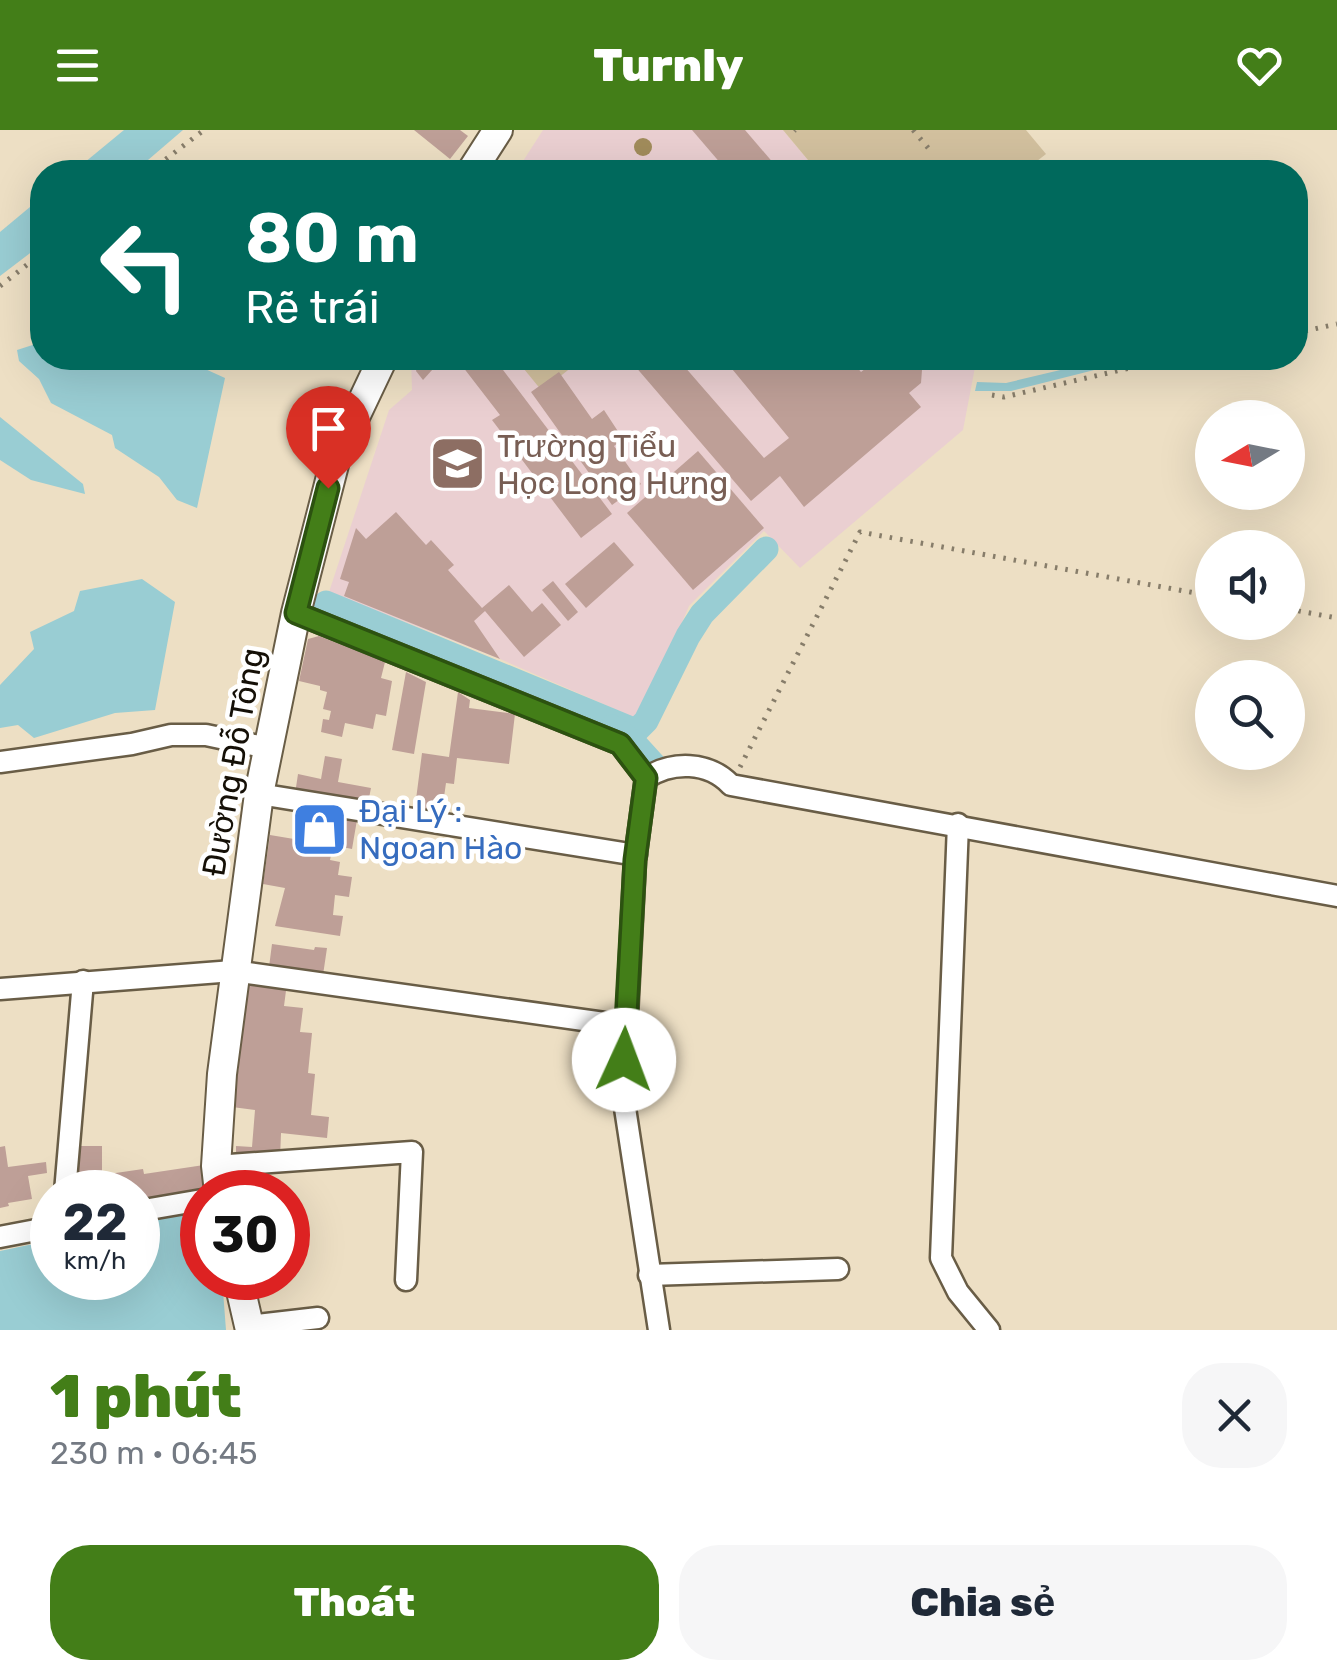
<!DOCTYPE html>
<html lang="vi">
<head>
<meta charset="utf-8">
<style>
  :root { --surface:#fff; --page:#f6f6f7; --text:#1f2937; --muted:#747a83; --accent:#437e18 }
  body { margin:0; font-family:Rubik,sans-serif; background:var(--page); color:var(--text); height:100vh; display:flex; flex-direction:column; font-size:38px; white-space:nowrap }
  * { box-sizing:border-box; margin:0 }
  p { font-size:32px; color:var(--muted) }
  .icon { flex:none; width:55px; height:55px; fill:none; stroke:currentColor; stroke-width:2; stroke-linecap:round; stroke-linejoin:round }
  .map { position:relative; height:1200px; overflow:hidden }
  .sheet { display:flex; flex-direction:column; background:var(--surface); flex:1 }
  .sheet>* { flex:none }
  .guide { position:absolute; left:30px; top:30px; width:1278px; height:210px; border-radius:40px; box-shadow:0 10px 40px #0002; background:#00695c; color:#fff; overflow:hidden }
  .needle { width:65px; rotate:260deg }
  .controls { position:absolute; left:1195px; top:270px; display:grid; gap:20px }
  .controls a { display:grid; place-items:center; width:110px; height:110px; border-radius:50%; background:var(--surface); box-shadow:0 10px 40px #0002; font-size:50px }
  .speed { position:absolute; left:30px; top:1040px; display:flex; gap:20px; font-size:50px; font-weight:700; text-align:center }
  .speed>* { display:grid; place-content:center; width:130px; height:130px; border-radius:50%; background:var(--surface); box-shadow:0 10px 40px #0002; line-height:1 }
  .speed small { font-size:25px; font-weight:400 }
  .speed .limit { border:15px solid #d22; background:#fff; color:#111 }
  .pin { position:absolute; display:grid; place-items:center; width:85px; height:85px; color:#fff; margin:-102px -42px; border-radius:50% 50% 50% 0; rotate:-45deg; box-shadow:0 0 10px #0007 }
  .pin .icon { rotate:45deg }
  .me { position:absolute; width:110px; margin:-55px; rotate:2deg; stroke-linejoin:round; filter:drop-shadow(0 0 8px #0008) }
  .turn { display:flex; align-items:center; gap:35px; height:210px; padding:0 50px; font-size:45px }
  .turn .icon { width:130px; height:130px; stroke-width:2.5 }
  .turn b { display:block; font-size:70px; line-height:85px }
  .round { display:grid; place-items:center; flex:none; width:105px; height:105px; border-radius:40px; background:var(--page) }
  .summary { display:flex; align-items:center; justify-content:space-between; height:170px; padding:0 50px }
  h1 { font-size:60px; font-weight:800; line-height:75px; color:var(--accent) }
  .primary-button { display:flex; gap:20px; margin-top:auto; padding:20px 50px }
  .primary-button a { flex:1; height:115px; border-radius:40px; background:var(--accent); color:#fff; font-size:40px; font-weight:800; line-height:115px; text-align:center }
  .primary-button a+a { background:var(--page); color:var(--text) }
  header { display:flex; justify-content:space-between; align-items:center; height:130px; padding:0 50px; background:var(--accent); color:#fff; font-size:45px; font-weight:800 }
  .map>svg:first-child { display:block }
  .education { fill:#eacfd1 }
  .green { fill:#d2c09e }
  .water { fill:#99cdd3 }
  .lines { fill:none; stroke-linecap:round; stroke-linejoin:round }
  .canal { stroke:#99cdd3; stroke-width:25 }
  .building { fill:#be9f97 }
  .minor-casing { stroke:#695d46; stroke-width:25 }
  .secondary-casing { stroke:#695d46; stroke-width:32 }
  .path { stroke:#877d6a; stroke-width:5; stroke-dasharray:2.5 8; stroke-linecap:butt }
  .minor { stroke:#fff; stroke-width:20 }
  .secondary { stroke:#fff; stroke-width:28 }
  .tree { fill:#a18c5b }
  .route-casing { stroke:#2c5210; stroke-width:25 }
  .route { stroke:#437e18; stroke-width:18 }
  .labels { text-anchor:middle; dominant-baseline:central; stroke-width:9; stroke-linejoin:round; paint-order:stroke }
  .education-label { font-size:32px; fill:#785e54; stroke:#fff; text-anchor:start }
  .street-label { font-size:32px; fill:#151007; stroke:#fff }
  .shop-label { font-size:32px; fill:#366cbe; stroke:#fff; text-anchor:start }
</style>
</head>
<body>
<header><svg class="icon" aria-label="menu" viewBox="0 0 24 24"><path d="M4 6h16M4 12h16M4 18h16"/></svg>Turnly<svg class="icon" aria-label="heart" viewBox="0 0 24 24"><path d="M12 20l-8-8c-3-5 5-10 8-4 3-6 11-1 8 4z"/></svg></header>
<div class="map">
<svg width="1337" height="1200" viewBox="0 0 1337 1200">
  <rect width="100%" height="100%" fill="#eddfc4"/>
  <g class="education">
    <path d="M 543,0 L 783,0 L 818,42 L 516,42 Z"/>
    <path d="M 411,228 L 972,228 L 976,232 L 963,300 L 800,438 L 764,401 L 689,476 L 640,590 L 500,529 L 329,462 L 389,280 L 412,260 Z"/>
  </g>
  <g class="green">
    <path d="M 783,0 L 1026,0 L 1046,24 L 1023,42 L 818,42 Z"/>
    <path d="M 515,228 L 583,228 L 542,261 Z"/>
  </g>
  <g class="water">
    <path d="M 124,0 L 183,0 L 134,42 L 73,42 Z"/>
    <path d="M 42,67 L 42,114 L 0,146 L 0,102 Z"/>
    <path d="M 42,212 L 42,228 L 181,228 L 225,248 L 197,378 L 177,370 L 159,347 L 115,318 L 112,305 L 51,273 L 39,249 L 19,231 L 17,220 Z"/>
    <path d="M 1111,228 L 1142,228 L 1011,261 L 975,261 L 977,252 L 1006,253 Z"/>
    <path d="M 0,287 L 83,354 L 85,364 L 31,350 L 0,330 Z"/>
    <path d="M 142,449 L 175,472 L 155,580 L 115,583 L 34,608 L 18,595 L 0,598 L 0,555 L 34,519 L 30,502 L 74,481 L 80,461 Z"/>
    <path d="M 202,1077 L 202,1148 L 222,1148 L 226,1200 L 0,1200 L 0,1121 L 52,1110 L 52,1148 L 138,1148 L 138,1092 Z"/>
  </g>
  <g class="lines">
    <g class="canal">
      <path d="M 326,473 L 636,601 L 646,591 L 688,506 L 702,484 L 766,419"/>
      <path d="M 612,597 L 634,613 L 654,635"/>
    </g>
  </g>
  <g class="building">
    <path d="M 414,0 L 460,0 L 468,6 L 450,29 Z"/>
    <path d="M 692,0 L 745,0 L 781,42 L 728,42 Z"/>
    <path d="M 419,228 L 443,228 L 423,250 L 416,241 Z"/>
    <path d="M 456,228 L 494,228 L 612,384 L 581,408 L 492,290 L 500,285 Z"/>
    <path d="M 628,228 L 677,228 L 764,328 L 789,308 L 723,228 L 849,228 L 861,242 L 879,228 L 912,228 L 922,240 L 921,253 L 909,263 L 921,277 L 804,377 L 780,346 L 751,371 Z"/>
    <path d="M 559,242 L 592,289 L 604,280 L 623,309 L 614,316 L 641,354 L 612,375 L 531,262 Z"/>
    <path d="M 698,321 L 764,398 L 693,460 L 627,383 Z"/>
    <path d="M 396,382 L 426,415 L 431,410 L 454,435 L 448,440 L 482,478 L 509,455 L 532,482 L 542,473 L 561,495 L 524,527 L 485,481 L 474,491 L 500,529 L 344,466 L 349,452 L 340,449 L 356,398 L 366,409 Z"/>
    <path d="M 614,412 L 634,435 L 586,478 L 565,454 Z"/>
    <path d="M 553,451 L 578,482 L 568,491 L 542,460 Z"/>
    <path d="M 319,506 L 385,532 L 381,548 L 392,551 L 386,586 L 376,584 L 373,599 L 345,593 L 342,607 L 321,602 L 323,589 L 329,590 L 331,581 L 323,579 L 327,562 L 320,560 L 320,556 L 299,551 L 308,509 Z"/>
    <path d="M 406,542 L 426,552 L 414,624 L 392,620 Z"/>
    <path d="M 458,562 L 470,570 L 469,578 L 515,584 L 509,634 L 457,628 L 454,654 L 446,653 L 441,688 L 414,685 L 422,623 L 449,627 Z"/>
    <path d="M 325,626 L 342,629 L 338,652 L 371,658 L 367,678 L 295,664 L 298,644 L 321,649 Z"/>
    <path d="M 306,675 L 358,684 L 352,719 L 333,715 L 330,730 L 340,732 L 338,745 L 352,747 L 349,767 L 335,765 L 333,785 L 343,786 L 340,806 L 275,796 L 285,758 L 263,754 L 270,705 L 300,710 Z"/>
    <path d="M 272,814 L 314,820 L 315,817 L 327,818 L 323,845 L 269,837 Z"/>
    <path d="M 243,847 L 287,853 L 284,876 L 303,878 L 300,902 L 312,903 L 308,943 L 315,944 L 311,985 L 329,987 L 327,1008 L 281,1003 L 280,1029 L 236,1032 L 236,1016 L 252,1017 L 255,980 L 232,977 L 239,936 L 235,936 Z"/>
    <path d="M 5,1016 L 8,1037 L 46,1032 L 47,1043 L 28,1046 L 32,1069 L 8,1073 L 9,1076 L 0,1078 L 0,1017 Z"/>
    <path d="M 79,1016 L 102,1016 L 102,1045 L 143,1039 L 144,1044 L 204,1035 L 208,1062 L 202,1062 L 202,1080 L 143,1089 L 138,1062 L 101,1062 L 100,1054 L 79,1053 Z"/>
  </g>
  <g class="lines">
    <defs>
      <g id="minor">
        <path d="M 296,483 L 620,614 L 646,648 L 635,730 L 623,965 L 659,1200"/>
        <path d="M 0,632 L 132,614 L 171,605 L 206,605 L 268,618"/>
        <path d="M 646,648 C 672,631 708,631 731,655 L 1337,766"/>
        <path d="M 259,664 L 636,725"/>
        <path d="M 958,694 L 941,1128 L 958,1162 L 989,1200"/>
        <path d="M 0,859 L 233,841 L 626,896"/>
        <path d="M 216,1036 L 412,1022 L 406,1150"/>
        <path d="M 65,1062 L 83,851"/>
        <path d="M 138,1081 L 202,1070"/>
        <path d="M 0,1107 L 52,1097"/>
        <path d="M 649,1145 L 838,1139"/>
        <path d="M 249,1196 L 318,1188"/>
      </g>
      <g id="secondary">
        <path d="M 471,42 L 498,0"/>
        <path d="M 219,1062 L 216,1036 L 222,944 L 259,664 L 296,483 L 336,327 L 383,228"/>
        <path d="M 238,1148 L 250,1200"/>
      </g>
    </defs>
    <use href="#minor" class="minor-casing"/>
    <use href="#secondary" class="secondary-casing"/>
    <g class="path">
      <path d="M 913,0 L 929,19"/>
      <path d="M 794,1 L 795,0"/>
      <path d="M 149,42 L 204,0"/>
      <path d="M 0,156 L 42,123"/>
      <path d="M 1295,203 L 1337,194"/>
      <path d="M 992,265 L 1004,267 L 1173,228"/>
      <path d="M 1288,479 L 1337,488"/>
      <path d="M 740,637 L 860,402 L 1212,466"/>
    </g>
    <use href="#minor" class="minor"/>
    <use href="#secondary" class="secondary"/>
  </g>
  <circle class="tree" cx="643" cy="17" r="9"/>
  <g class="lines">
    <defs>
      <path id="route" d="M 328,358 L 296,483 L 620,614 L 646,648 L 635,730 L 624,930"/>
    </defs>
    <use href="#route" class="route-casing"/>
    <use href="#route" class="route"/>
  </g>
  <defs>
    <symbol id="school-square" viewBox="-11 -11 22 22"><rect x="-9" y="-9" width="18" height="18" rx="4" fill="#8d6e63" stroke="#fff"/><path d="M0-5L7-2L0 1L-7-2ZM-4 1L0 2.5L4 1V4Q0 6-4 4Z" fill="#fff"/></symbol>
    <symbol id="shop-square" viewBox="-11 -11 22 22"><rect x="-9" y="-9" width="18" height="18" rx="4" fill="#3f7fe0" stroke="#fff"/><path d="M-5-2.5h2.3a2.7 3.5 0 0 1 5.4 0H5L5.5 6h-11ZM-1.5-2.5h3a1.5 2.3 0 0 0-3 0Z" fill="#fff"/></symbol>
  </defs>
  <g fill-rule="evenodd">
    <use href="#school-square" x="426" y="302" width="63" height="63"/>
    <use href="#shop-square" x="288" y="668" width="63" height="63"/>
  </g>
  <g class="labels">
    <g class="education-label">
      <text x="497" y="316">Trường Tiểu<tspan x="497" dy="37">Học Long Hưng</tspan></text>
    </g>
    <g class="street-label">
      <text transform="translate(233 632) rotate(-80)">Đường Đỗ Tông</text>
    </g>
    <g class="shop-label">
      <text x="359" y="681">Đại Lý :<tspan x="359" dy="37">Ngoan Hào</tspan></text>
    </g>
  </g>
</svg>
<div class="controls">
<a><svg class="needle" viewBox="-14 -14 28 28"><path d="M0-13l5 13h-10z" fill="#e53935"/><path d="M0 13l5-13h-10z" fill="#747a83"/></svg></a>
<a><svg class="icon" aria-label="sound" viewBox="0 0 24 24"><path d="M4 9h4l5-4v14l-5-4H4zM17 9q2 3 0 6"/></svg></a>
<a><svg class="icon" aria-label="search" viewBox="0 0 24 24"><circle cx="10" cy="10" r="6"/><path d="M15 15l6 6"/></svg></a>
</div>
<div class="speed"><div>22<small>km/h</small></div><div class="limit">30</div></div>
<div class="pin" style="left:328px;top:358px;background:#d93025"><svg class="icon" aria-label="arrive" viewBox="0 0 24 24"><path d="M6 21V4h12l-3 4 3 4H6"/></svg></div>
<svg class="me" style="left:624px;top:930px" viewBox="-20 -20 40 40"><circle r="19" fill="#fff"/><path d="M0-13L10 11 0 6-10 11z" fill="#437e18"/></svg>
<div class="guide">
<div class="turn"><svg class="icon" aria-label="left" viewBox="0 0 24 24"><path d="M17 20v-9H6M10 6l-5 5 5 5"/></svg><div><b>80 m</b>Rẽ trái</div></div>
</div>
</div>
<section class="sheet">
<div class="summary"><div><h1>1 phút</h1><p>230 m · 06:45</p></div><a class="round"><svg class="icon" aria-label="close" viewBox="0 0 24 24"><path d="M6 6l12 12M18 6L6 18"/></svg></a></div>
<div class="primary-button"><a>Thoát</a><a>Chia sẻ</a></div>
</section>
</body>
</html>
